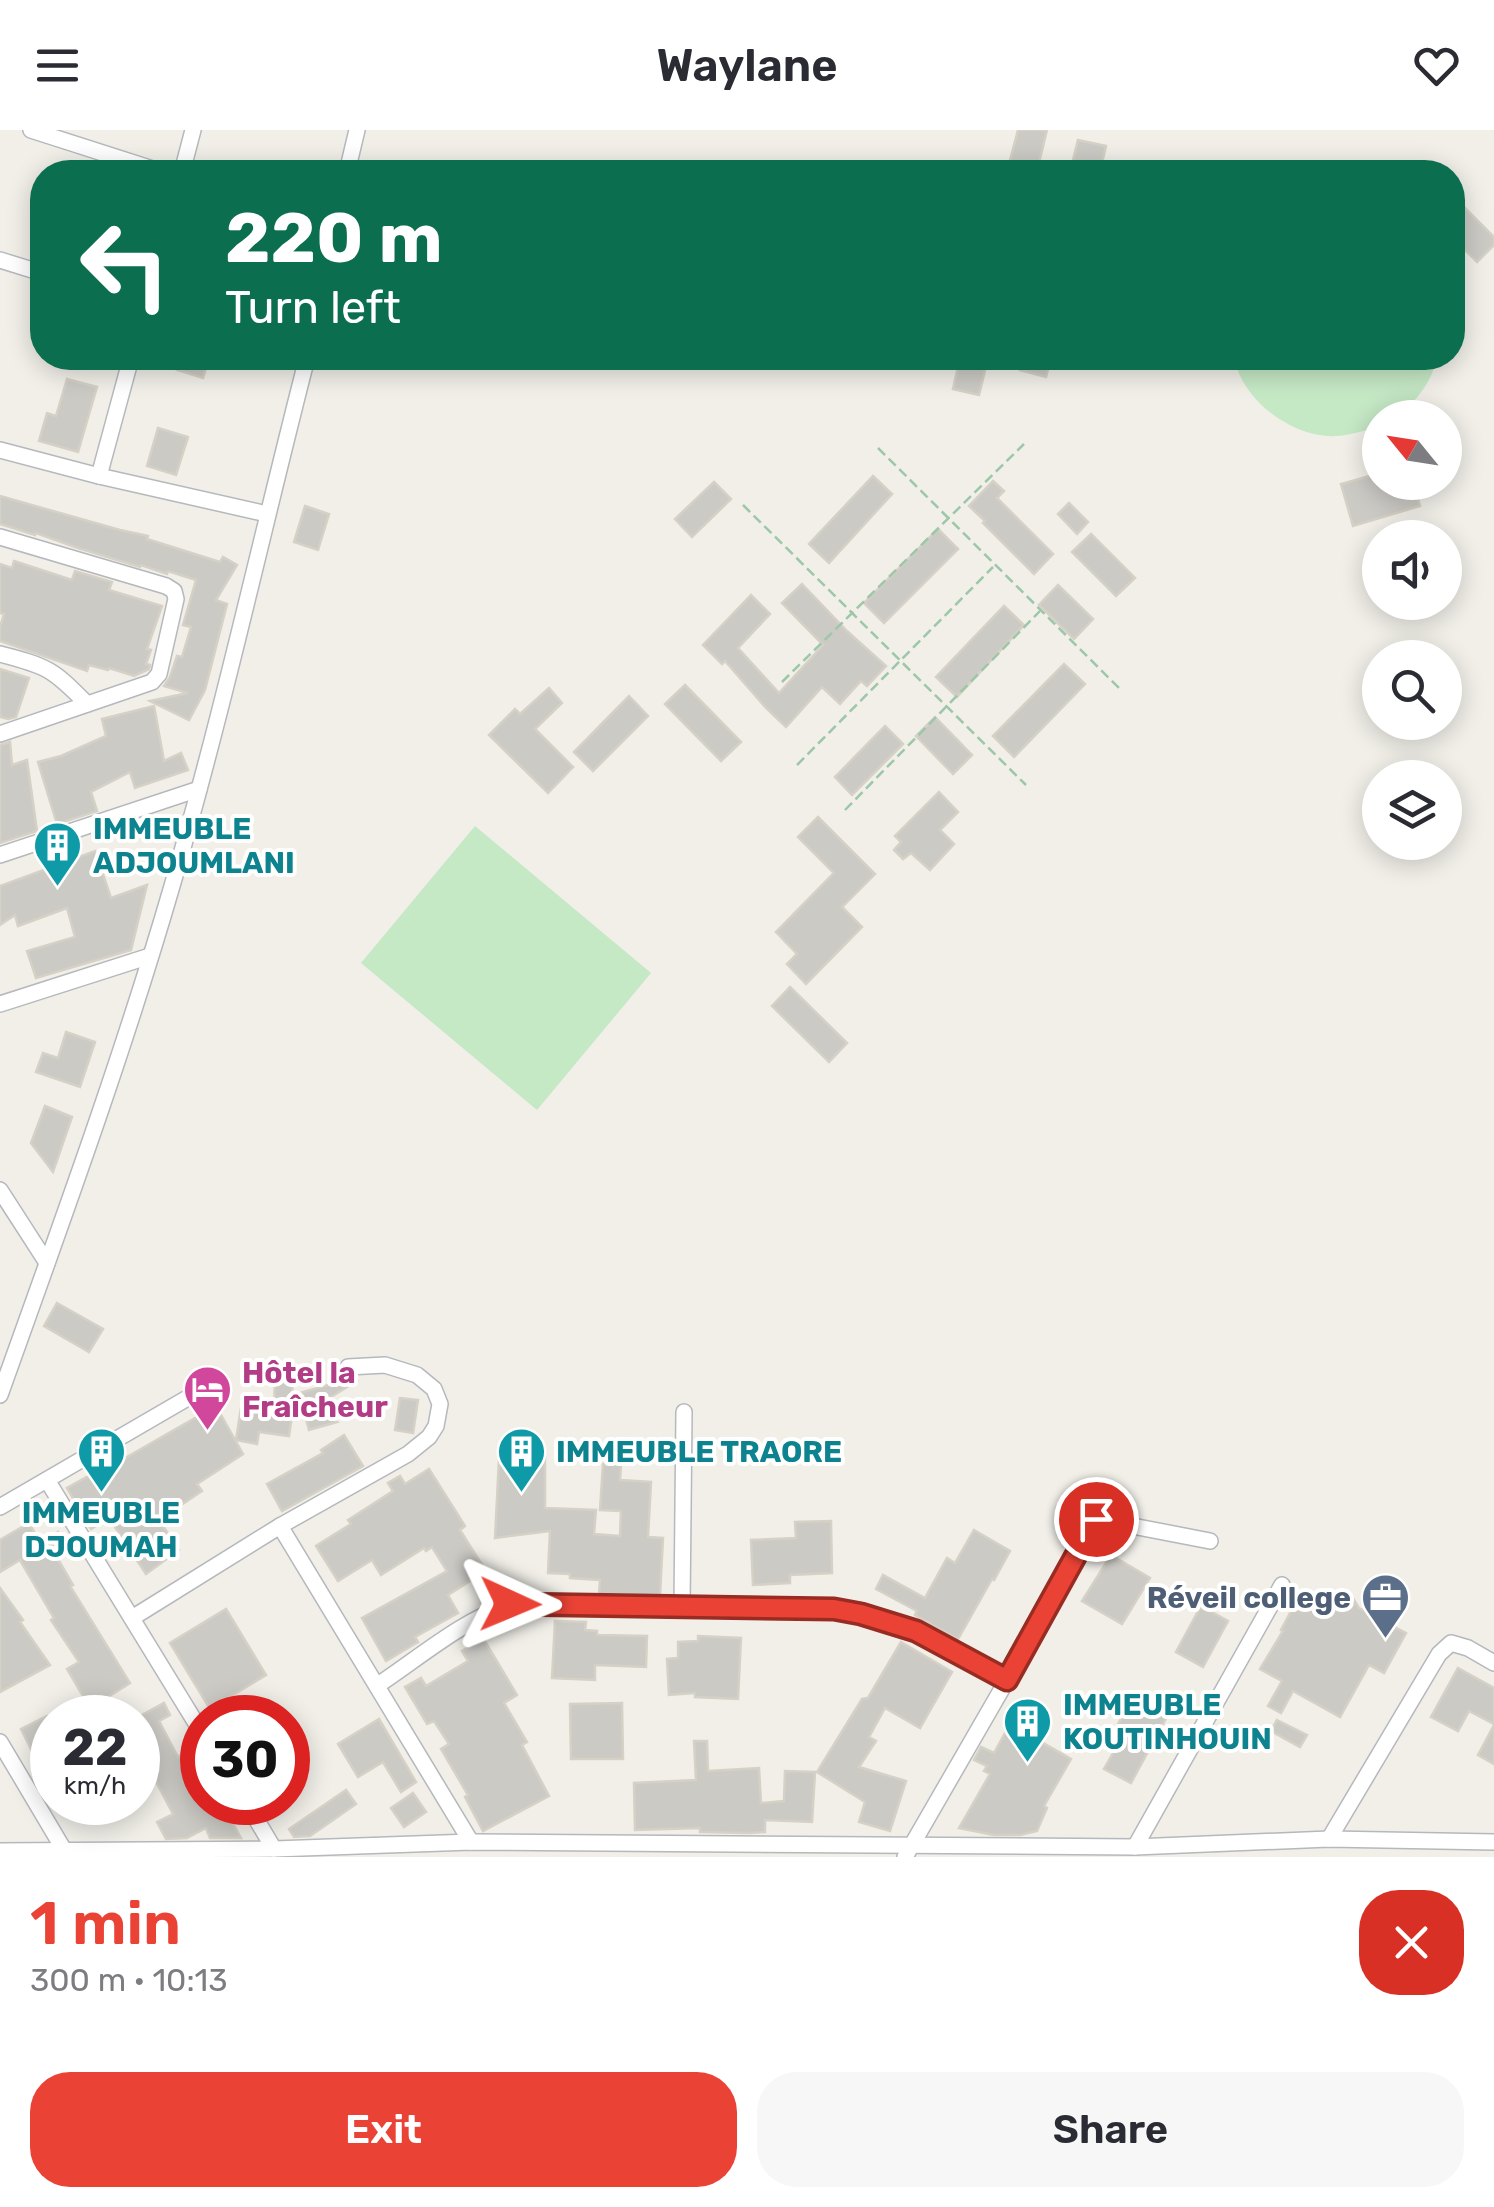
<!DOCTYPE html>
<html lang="en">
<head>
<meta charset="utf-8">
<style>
  :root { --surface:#fff; --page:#f7f7f7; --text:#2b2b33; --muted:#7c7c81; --accent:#ea4335 }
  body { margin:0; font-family:Rubik,sans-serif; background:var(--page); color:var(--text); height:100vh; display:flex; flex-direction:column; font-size:38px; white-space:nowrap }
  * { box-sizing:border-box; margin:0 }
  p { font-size:32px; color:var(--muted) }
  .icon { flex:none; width:55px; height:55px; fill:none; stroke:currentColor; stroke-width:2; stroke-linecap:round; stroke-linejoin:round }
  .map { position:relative; height:1727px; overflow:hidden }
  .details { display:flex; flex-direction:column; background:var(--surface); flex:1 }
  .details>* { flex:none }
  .hud { position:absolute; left:30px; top:30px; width:1435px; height:210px; border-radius:40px; box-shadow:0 5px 25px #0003; background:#0b6e4f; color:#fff; overflow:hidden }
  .needle { width:65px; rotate:300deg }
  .tools { position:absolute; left:1362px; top:270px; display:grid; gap:20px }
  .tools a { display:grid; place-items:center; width:100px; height:100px; border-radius:50%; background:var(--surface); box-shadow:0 5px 25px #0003; font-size:50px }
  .speed { position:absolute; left:30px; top:1565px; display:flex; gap:20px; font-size:50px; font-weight:700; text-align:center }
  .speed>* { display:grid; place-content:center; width:130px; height:130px; border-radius:50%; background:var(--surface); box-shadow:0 5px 25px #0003; line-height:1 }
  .speed small { font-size:25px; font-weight:400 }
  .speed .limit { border:15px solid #d22; background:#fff; color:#111 }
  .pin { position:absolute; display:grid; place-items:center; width:85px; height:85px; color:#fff; margin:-42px; border:5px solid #fff; border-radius:50%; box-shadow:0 2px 10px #0007 }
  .me { position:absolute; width:110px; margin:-55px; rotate:91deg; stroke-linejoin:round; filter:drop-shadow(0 0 8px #0008) }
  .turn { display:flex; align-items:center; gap:35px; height:210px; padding:0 30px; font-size:45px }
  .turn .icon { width:130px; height:130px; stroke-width:2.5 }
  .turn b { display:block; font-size:70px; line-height:85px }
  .round { display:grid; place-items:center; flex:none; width:105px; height:105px; border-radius:40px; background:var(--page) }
  .head { display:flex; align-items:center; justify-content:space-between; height:170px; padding:0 30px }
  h1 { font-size:60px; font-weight:600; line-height:75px; color:var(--accent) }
  .button { display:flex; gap:20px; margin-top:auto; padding:20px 30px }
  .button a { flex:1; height:115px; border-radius:40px; background:var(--accent); color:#fff; font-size:40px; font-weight:600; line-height:115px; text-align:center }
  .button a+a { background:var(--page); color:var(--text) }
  header { display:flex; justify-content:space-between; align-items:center; height:130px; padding:0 30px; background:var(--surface); font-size:45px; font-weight:600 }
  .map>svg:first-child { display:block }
  .green { fill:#c5e8c5 }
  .building { fill:#cccac5; stroke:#d6d1c6; stroke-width:2.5 }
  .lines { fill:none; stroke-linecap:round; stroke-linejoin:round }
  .minor-casing { stroke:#b5b8bc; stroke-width:18 }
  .path { stroke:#9cc7a9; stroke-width:2.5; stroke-dasharray:10 5; stroke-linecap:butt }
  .minor { stroke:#fff; stroke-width:15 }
  .route-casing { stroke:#982c22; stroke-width:25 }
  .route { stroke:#ea4335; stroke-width:18 }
  .labels { text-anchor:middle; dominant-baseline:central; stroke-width:8; stroke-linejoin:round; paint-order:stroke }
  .culture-label { font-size:30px; font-weight:bold; fill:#0d838f; stroke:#fff; text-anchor:start }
  .hotel-label { font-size:30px; font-weight:bold; fill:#b23c85; stroke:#fff; text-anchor:start }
  .service-label { font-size:30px; font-weight:bold; fill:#4e5e75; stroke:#fff; text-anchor:end }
</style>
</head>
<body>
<header><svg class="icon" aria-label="menu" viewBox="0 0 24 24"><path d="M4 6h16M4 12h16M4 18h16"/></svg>Waylane<svg class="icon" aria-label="heart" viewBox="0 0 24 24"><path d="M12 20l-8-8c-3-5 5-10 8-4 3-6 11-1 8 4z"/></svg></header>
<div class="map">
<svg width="1494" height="1727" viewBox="0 0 1494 1727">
  <rect width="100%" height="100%" fill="#f1efe8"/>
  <g class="green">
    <path d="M 1234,228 L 1437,228 C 1432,253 1408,288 1380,288 L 1380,296 L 1377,298 C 1364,300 1351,305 1338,306 C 1293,309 1243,271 1234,228 Z"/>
    <path d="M 475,696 L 651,843 L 537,980 L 361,833 Z"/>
  </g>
  <g class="building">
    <path d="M 1018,0 L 1047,0 L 1037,41 L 1009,34 Z"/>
    <path d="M 1078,10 L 1106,16 L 1100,42 L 1070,42 Z"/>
    <path d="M 1452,65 L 1494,107 L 1494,115 L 1477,132 L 1452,107 Z"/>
    <path d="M 180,228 L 209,228 L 203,248 L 177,240 Z"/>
    <path d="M 960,228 L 988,228 L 979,265 L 953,259 Z"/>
    <path d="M 1023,228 L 1051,228 L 1046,247 L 1020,240 Z"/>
    <path d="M 67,249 L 97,257 L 78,322 L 39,311 L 47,283 L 56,286 Z"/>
    <path d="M 158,298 L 188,307 L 176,345 L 147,336 Z"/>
    <path d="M 1380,343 L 1380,352 L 1413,352 L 1420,376 L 1353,396 L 1341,354 Z"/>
    <path d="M 873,346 L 892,364 L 829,433 L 809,414 Z"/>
    <path d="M 993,351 L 1004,361 L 997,368 L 1053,424 L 1034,444 L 983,393 L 985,391 L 969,376 Z"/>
    <path d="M 714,352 L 731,369 L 692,407 L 675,389 Z"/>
    <path d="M 0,366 L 120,400 L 148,406 L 147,409 L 220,432 L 223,427 L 237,435 L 216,470 L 227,474 L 205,560 L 189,590 L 150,571 L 188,563 L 164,556 L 170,547 L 177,526 L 182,527 L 191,497 L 183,495 L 196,450 L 168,441 L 167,444 L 141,435 L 140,437 L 78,418 L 36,403 L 35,405 L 0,394 Z"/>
    <path d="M 1069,373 L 1088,392 L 1077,404 L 1058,384 Z"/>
    <path d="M 305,376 L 329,384 L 318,420 L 294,412 Z"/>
    <path d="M 938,399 L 958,419 L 884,493 L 864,473 Z"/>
    <path d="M 1091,404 L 1135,448 L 1116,466 L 1072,422 Z"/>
    <path d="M 14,431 L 72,450 L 75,441 L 112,452 L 109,460 L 162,476 L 147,519 L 151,520 L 146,534 L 150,535 L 149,539 L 134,546 L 109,538 L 108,540 L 89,535 L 87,541 L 0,511 L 0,497 L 4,484 L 0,483 L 0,434 L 12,438 Z"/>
    <path d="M 802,454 L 847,501 L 886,536 L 867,556 L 861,551 L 840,574 L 822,557 L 786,597 L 766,578 L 725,531 L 722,534 L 703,515 L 751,465 L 770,484 L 738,518 L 779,563 L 823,515 L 782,473 Z"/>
    <path d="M 1058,455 L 1093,489 L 1074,509 L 1039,475 Z"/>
    <path d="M 1004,476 L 1024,495 L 957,567 L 936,547 Z"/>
    <path d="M 1064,534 L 1085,554 L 1014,627 L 993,606 Z"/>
    <path d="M 0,539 L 29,548 L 16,587 L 8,589 L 0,587 Z"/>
    <path d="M 685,555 L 741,612 L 721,631 L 665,574 Z"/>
    <path d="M 549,558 L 562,573 L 535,599 L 573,637 L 548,663 L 489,605 L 515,579 L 520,584 Z"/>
    <path d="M 629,566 L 648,586 L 593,641 L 574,622 Z"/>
    <path d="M 154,576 L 164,631 L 181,623 L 188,640 L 135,658 L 130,642 L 91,662 L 97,681 L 57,694 L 38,632 L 61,626 L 106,606 L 102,589 Z"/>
    <path d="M 935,587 L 972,625 L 953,644 L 916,606 Z"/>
    <path d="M 885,596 L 903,614 L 852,665 L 835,647 Z"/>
    <path d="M 10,612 L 12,635 L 27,630 L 37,701 L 0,713 L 0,615 Z"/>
    <path d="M 939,662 L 958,682 L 940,700 L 954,714 L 930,740 L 911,723 L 903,729 L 894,720 L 901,712 L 895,706 Z"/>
    <path d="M 818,687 L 875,744 L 842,777 L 862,797 L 806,854 L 787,834 L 797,824 L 776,802 L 834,743 L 798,707 Z"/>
    <path d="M 95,721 L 111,768 L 147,755 L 131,820 L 36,848 L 27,821 L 75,807 L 67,778 L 18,796 L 15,785 L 0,795 L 0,756 Z"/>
    <path d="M 790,857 L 847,913 L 829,932 L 772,876 Z"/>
    <path d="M 66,902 L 95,912 L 80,957 L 36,942 L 43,923 L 58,928 Z"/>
    <path d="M 45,976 L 72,987 L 53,1042 L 31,1013 Z"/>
    <path d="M 57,1173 L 103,1199 L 89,1222 L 44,1196 Z"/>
    <path d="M 275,1244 L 293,1244 L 292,1265 L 295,1264 L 289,1306 L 259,1302 L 257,1314 L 236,1310 L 241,1278 L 274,1283 Z"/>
    <path d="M 353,1248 L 357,1251 L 326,1270 L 331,1288 L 337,1292 L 309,1300 L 299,1263 Z"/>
    <path d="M 400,1268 L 418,1270 L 413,1303 L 395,1300 Z"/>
    <path d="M 216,1276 L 243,1324 L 197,1354 L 202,1361 L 159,1390 L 179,1420 L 146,1444 L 109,1388 L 91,1399 L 67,1358 L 112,1333 L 113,1335 Z"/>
    <path d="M 344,1305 L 363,1336 L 282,1381 L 267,1354 L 323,1323 L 321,1320 Z"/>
    <path d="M 545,1327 L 545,1378 L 596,1380 L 594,1404 L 620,1406 L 621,1381 L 600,1380 L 603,1334 L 621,1335 L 620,1350 L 651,1352 L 648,1407 L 663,1408 L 660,1465 L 599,1464 L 600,1450 L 570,1448 L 570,1444 L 548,1443 L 550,1401 L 495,1408 L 499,1329 Z"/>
    <path d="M 429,1339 L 465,1396 L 460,1400 L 486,1441 L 448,1465 L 458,1483 L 415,1507 L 418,1512 L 386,1531 L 362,1488 L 447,1441 L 432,1417 L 426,1421 L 424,1418 L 381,1445 L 372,1430 L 338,1451 L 316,1416 L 351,1394 L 348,1390 L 393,1361 L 388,1353 L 400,1346 L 405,1354 Z"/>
    <path d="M 831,1391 L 832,1443 L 790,1445 L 790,1453 L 753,1455 L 751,1410 L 796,1408 L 795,1392 Z"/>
    <path d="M 29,1393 L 40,1412 L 58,1402 L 64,1412 L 52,1419 L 73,1455 L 70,1456 L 130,1553 L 90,1578 L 67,1539 L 79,1532 L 51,1490 L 54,1488 L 20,1430 L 0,1442 L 0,1410 Z"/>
    <path d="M 974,1400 L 1010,1421 L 994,1450 L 992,1449 L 958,1509 L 915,1485 L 917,1481 L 876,1459 L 883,1445 L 925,1468 L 947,1428 L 955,1433 Z"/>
    <path d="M 1111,1425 L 1150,1448 L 1122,1494 L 1082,1471 Z"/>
    <path d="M 0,1458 L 23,1490 L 20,1492 L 50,1535 L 0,1562 Z"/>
    <path d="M 1302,1461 L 1329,1475 L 1349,1462 L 1359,1478 L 1406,1503 L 1384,1543 L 1369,1535 L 1340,1587 L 1293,1561 L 1281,1583 L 1268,1576 L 1282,1551 L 1260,1539 L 1283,1501 L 1281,1500 Z"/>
    <path d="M 1201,1476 L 1228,1491 L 1203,1537 L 1176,1522 Z"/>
    <path d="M 226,1479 L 266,1545 L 210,1579 L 170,1513 Z"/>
    <path d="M 555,1491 L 586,1492 L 585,1500 L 597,1501 L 597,1505 L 647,1506 L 646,1537 L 595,1535 L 595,1550 L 552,1548 Z"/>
    <path d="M 698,1506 L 741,1508 L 738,1569 L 695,1567 L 695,1563 L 669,1565 L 667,1529 L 678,1528 L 678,1512 L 698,1511 Z"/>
    <path d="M 483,1508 L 517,1565 L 504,1573 L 527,1612 L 522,1615 L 549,1666 L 483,1701 L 465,1667 L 468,1665 L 441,1619 L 449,1614 L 434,1591 L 427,1594 L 405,1557 L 421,1548 L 426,1556 L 468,1531 L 462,1521 Z"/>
    <path d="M 901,1512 L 952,1542 L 920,1598 L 885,1578 L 869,1607 L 876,1611 L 859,1637 L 906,1651 L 890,1701 L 859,1692 L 865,1672 L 817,1642 L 862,1569 L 868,1568 Z"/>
    <path d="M 1458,1538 L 1494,1558 L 1494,1594 L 1469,1581 L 1458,1601 L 1431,1587 Z"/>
    <path d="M 1136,1562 L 1170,1581 L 1131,1653 L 1104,1639 L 1126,1600 L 1117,1596 Z"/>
    <path d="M 164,1573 L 170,1585 L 159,1591 L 178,1627 L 186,1622 L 202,1653 L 202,1672 L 221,1672 L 241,1708 L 210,1708 L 206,1698 L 187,1708 L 166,1709 L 157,1692 L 173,1684 L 142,1625 L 138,1627 L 138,1595 L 143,1592 L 140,1586 Z"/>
    <path d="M 622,1573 L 623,1629 L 571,1629 L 570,1574 Z"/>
    <path d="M 47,1586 L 52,1597 L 52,1611 L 32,1621 L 21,1599 Z"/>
    <path d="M 379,1589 L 416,1652 L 401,1662 L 383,1632 L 358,1647 L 338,1614 Z"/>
    <path d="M 1277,1590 L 1307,1605 L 1300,1617 L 1271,1601 Z"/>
    <path d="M 1010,1594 L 1071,1629 L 1044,1676 L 1047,1678 L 1037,1701 L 1020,1705 L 994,1705 L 959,1698 L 990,1644 L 984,1641 L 987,1636 L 974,1630 L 981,1617 L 994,1623 Z"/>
    <path d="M 1494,1595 L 1494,1634 L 1478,1625 Z"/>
    <path d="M 694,1611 L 707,1611 L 708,1641 L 759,1638 L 761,1673 L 784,1671 L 785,1641 L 815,1642 L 812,1692 L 765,1690 L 765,1702 L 749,1703 L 700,1702 L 700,1698 L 635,1700 L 634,1653 L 696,1650 Z"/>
    <path d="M 346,1660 L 356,1674 L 310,1706 L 294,1707 L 289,1699 Z"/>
    <path d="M 413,1663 L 426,1682 L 404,1697 L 391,1678 Z"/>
  </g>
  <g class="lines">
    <defs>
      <g id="minor">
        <path d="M 31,0 L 162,42"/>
        <path d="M 182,42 L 193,0"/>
        <path d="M 347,42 L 357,0"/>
        <path d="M 0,130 L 42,143"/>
        <path d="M 0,320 L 99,346 L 267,384"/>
        <path d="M 99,346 L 131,228"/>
        <path d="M 0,407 L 166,456 L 174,461 L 176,469 L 159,544 L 152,552 L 0,604"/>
        <path d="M 0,524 C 47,536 53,539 87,574"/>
        <path d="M 0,725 L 199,659"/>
        <path d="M 0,874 L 150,826"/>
        <path d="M 0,1060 L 47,1133"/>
        <path d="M 0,1265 C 60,1097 122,928 172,756 C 223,582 262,403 307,228"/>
        <path d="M 47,1350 L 202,1603"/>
        <path d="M 0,1377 L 215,1252"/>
        <path d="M 280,1396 L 471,1712"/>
        <path d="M 682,1476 L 684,1282"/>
        <path d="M 132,1488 L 280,1396 L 408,1324 L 429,1307 L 436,1296 L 440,1274 L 434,1259 L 417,1245 L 385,1235 L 348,1237"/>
        <path d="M 378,1555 C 420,1527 462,1491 510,1474 L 834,1479 L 861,1484 L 916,1501 L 1007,1550"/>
        <path d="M 0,1612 L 67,1725"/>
        <path d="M 246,1672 L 274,1719"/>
        <path d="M 1329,1709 L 1439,1524 L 1451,1513 L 1468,1518 L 1494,1533"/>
        <path d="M 1135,1717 L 1282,1455"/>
        <path d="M 0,1721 L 274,1719 L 471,1712 L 1135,1717 L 1329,1709 L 1494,1712"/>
        <path d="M 905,1727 L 1007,1550 L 1096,1389 L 1210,1411"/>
      </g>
    </defs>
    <use href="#minor" class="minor-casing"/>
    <g class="path">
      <path d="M 878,318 L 1121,560"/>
      <path d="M 743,375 L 1026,655"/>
      <path d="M 782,552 L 1024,314"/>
      <path d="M 797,635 L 993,437"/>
      <path d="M 845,680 L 1040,481"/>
    </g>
    <use href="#minor" class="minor"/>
  </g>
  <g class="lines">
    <defs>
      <path id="route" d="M 510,1474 L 834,1479 L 861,1484 L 916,1501 L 1007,1550 L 1096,1389"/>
    </defs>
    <use href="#route" class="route-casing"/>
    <use href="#route" class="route"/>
  </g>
  <defs>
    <symbol id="building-pin" viewBox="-11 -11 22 30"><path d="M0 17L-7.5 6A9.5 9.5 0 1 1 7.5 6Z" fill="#0f9aa8" stroke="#fff"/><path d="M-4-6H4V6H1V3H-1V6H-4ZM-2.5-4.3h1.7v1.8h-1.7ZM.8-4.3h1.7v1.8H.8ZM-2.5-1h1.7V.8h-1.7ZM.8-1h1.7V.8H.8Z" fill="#fff"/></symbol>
    <symbol id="hotel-pin" viewBox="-11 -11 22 30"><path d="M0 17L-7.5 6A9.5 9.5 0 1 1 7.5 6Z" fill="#d1479c" stroke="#fff"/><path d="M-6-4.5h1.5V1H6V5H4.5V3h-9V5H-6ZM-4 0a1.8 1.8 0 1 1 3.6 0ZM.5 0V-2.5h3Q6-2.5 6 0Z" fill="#fff"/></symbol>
    <symbol id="office-pin" viewBox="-11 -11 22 30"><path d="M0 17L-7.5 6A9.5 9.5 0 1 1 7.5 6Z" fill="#5c6f8a" stroke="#fff"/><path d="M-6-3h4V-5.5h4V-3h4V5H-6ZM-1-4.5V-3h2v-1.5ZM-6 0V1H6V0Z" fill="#fff"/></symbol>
  </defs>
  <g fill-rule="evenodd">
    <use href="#building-pin" x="30" y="688" width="55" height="75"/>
    <use href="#hotel-pin" x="180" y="1232" width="55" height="75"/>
    <use href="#building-pin" x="74" y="1294" width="55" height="75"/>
    <use href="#building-pin" x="494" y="1294" width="55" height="75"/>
    <use href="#office-pin" x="1358" y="1440" width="55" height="75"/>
    <use href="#building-pin" x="1000" y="1564" width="55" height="75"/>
  </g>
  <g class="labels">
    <g class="culture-label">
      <text x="93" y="699">IMMEUBLE<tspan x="93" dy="34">ADJOUMLANI</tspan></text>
      <text x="556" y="1322">IMMEUBLE TRAORE</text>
      <text x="101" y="1383" text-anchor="middle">IMMEUBLE<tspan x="101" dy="34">DJOUMAH</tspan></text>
      <text x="1063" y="1575">IMMEUBLE<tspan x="1063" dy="34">KOUTINHOUIN</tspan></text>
    </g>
    <g class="hotel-label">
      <text x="242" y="1243">Hôtel la<tspan x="242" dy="34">Fraîcheur</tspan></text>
    </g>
    <g class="service-label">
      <text x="1351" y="1468">Réveil college</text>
    </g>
  </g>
</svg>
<div class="tools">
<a><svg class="needle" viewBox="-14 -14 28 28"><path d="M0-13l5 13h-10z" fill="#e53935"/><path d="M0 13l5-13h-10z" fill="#7c7c81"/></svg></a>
<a><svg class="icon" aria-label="sound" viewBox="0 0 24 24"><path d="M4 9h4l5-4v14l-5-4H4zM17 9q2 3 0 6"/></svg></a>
<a><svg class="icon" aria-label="search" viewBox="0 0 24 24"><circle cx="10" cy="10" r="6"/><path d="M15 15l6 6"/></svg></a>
<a><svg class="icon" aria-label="layers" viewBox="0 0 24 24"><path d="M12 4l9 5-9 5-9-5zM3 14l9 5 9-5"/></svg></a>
</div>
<div class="speed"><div>22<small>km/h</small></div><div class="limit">30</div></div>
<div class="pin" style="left:1096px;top:1389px;background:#d93025"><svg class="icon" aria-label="arrive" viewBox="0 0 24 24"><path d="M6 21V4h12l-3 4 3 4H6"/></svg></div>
<svg class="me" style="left:510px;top:1474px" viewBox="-20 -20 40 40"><path d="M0-17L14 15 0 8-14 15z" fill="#ea4335" stroke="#fff" stroke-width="4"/></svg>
<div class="hud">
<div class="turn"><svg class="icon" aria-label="left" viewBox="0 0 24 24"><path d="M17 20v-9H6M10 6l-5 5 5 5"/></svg><div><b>220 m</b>Turn left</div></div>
</div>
</div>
<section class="details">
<div class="head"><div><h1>1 min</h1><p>300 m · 10:13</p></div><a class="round" style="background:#d93025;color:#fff"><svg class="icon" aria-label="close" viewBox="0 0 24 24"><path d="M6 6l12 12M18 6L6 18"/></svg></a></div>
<div class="button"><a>Exit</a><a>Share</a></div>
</section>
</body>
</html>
